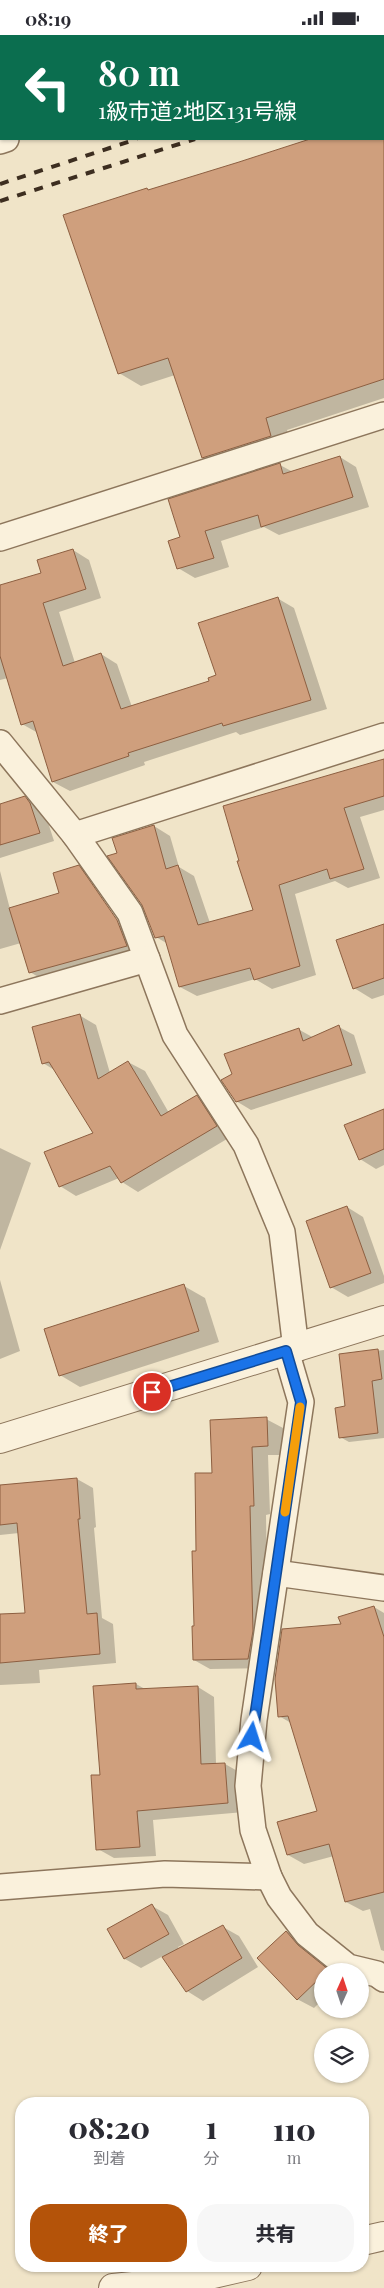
<!DOCTYPE html>
<html lang="ja">
<head>
<meta charset="utf-8">
<style>
  :root { --surface:#fff; --page:#f7f7f7; --text:#2b2b33; --muted:#7c7c81; --accent:#b45309 }
  body { margin:0; font-family:"Playfair Display","Noto Sans JP",serif; background:var(--page); color:var(--text); height:100vh; display:flex; flex-direction:column; font-size:19px; white-space:nowrap }
  * { box-sizing:border-box; margin:0 }
  p { font-size:16px; color:var(--muted) }
  .icon { flex:none; width:28px; height:28px; fill:none; stroke:currentColor; stroke-width:2; stroke-linecap:round; stroke-linejoin:round }
  .map { position:relative; flex:1; overflow:hidden }
  .drawer { position:absolute; left:15px; top:2062px; width:354px; height:175px; display:flex; flex-direction:column; background:var(--surface); border-radius:20px; box-shadow:0 1px 4px #0004 }
  .drawer>* { flex:none }
  .top-card { position:absolute; left:0px; top:0px; width:385px; height:105px; box-shadow:0 1px 4px #0004; background:#0b6e4f; color:#fff; overflow:hidden }
  .needle { width:32px; rotate:3deg }
  .fabs { position:absolute; left:314px; top:1928px; display:grid; gap:10px }
  .fabs a { display:grid; place-items:center; width:55px; height:55px; border-radius:50%; background:var(--surface); box-shadow:0 1px 4px #0004; font-size:25px }
  .pin { position:absolute; display:grid; place-items:center; width:42px; height:42px; color:#fff; margin:-21px; border:2px solid #fff; border-radius:50%; box-shadow:0 1px 5px #0007 }
  .me { position:absolute; width:55px; margin:-28px; rotate:6deg; stroke-linejoin:round; filter:drop-shadow(0 0 4px #0008) }
  .turn { display:flex; align-items:center; gap:18px; height:105px; padding:0 15px; font-size:22px }
  .turn .icon { width:65px; height:65px; stroke-width:2.5 }
  .turn b { display:block; font-size:35px; line-height:42px }
  .eta { display:flex; justify-content:space-evenly; align-items:center; height:85px; text-align:center }
  .eta b { font-size:30px; font-weight:800; line-height:35px }
  .cta { display:flex; gap:10px; margin-top:auto; padding:10px 15px }
  .cta a { flex:1; height:58px; border-radius:20px; background:var(--accent); color:#fff; font-size:20px; font-weight:800; line-height:58px; text-align:center }
  .cta a+a { background:var(--page); color:var(--text) }
  .status { display:flex; justify-content:space-between; align-items:center; height:35px; padding:0 25px; background:var(--surface); direction:ltr }
  .status svg { height:14px; fill:currentColor }
  .map>svg:first-child { display:block }
  .shadow { fill:#0003; fill-rule:evenodd }
  .building { fill:#cf9f7d; stroke:#8d5f41 }
  .lines { fill:none; stroke-linecap:round; stroke-linejoin:round }
  .minor-casing { stroke:#8d765c; stroke-width:28 }
  .tertiary-casing { stroke:#8d765c; stroke-width:30 }
  .minor { stroke:#faf1dc; stroke-width:25 }
  .tertiary { stroke:#faf1dc; stroke-width:28 }
  .rail { stroke:#3d2e20; stroke-width:4; stroke-dasharray:9 9; stroke-linecap:butt }
  .route-casing { stroke:#114b97; stroke-width:12 }
  .route { stroke:#1a73e8; stroke-width:9 }
  .slow { stroke:#f59e0b; stroke-width:9 }
</style>
</head>
<body>
<div class="status"><b>08:19</b><svg viewBox="0 0 49 12"><path d="M0 12V9h3v3zM5 12V6h3v6zM10 12V3h3v9zM15 12V0h3v12zM26 1h20v11H26zM47 4h2v5h-2z"/></svg></div>
<div class="map">
<svg width="384" height="2253" viewBox="0 0 384 2253">
  <rect width="100%" height="100%" fill="#f0e4c8"/>
  <g class="shadow">
    <path d="M 384,81 L 384,363 L 287,395 L 293,413 L 225,435 L 203,422 L 175,340 L 141,351 L 119,338 L 147,154 L 149,155 L 239,129 L 314,104 L 384,104 Z"/>
    <path d="M 340,422 L 356,432 L 369,472 L 279,500 L 264,492 L 221,506 L 229,532 L 195,543 L 178,533 L 182,503 L 280,430 L 293,437 Z"/>
    <path d="M 73,515 L 89,525 L 101,563 L 59,577 L 75,628 L 101,619 L 117,629 L 132,672 L 210,646 L 217,641 L 277,563 L 294,573 L 327,674 L 240,700 L 236,697 L 144,727 L 145,730 L 70,756 L 53,747 L 38,698 L 22,689 L 8,643 L 0,645 L 0,551 L 43,539 Z"/>
    <path d="M 384,726 L 384,775 L 360,782 L 380,843 L 348,853 L 335,846 L 295,859 L 316,940 L 272,954 L 255,944 L 197,961 L 180,952 L 168,909 L 156,902 L 143,869 L 118,819 L 154,791 L 170,801 L 179,832 L 194,841 L 210,888 L 254,875 Z"/>
    <path d="M 24,762 L 40,771 L 45,778 L 54,806 L 0,823 L 0,770 Z"/>
    <path d="M 78,831 L 94,840 L 141,919 L 45,946 L 30,937 L 21,908 L 0,914 L 0,836 L 10,874 L 60,859 ZM 84,840 L 87,840 L 122,889 L 120,891 Z"/>
    <path d="M 384,890 L 384,960 L 372,964 L 354,953 Z"/>
    <path d="M 79,980 L 96,990 L 110,1038 L 128,1027 L 145,1036 L 169,1078 L 197,1062 L 213,1071 L 232,1101 L 138,1157 L 122,1147 L 119,1143 L 76,1161 L 60,1151 L 95,1099 L 56,1036 L 43,1028 Z"/>
    <path d="M 339,992 L 354,1000 L 366,1038 L 251,1075 L 236,1066 L 298,994 L 314,1003 Z"/>
    <path d="M 384,1076 L 384,1130 L 376,1134 L 360,1124 Z"/>
    <path d="M 0,1113 L 31,1128 L 0,1215 Z"/>
    <path d="M 347,1172 L 363,1182 L 384,1241 L 384,1248 L 348,1262 L 331,1252 Z"/>
    <path d="M 0,1245 L 20,1316 L 0,1324 Z"/>
    <path d="M 184,1251 L 205,1263 L 219,1307 L 80,1352 L 60,1340 Z"/>
    <path d="M 384,1315 L 384,1403 L 349,1407 L 340,1402 L 347,1373 L 340,1320 Z"/>
    <path d="M 266,1384 L 283,1393 L 284,1420 L 268,1420 L 270,1479 L 266,1480 L 268,1606 L 265,1633 L 210,1634 L 194,1625 L 197,1517 L 213,1439 Z"/>
    <path d="M 77,1444 L 93,1453 L 96,1492 L 94,1493 L 102,1583 L 113,1589 L 116,1628 L 39,1635 L 40,1648 L 0,1650 L 0,1580 L 26,1579 L 19,1498 L 0,1500 L 0,1450 Z"/>
    <path d="M 374,1572 L 384,1578 L 384,1916 L 381,1915 L 370,1874 L 363,1876 L 346,1867 L 334,1821 L 304,1829 L 288,1820 L 318,1777 L 291,1688 L 279,1681 L 342,1590 Z"/>
    <path d="M 136,1649 L 145,1654 L 198,1652 L 214,1662 L 216,1729 L 225,1729 L 241,1738 L 244,1777 L 153,1785 L 156,1821 L 114,1823 L 98,1814 L 101,1741 Z"/>
    <path d="M 152,1871 L 168,1880 L 184,1909 L 178,1912 L 179,1914 L 223,1892 L 239,1901 L 258,1932 L 203,1966 L 187,1956 L 163,1921 L 141,1933 L 125,1924 Z"/>
    <path d="M 287,1897 L 303,1907 L 314,1921 L 333,1936 L 322,1936 L 322,1965 L 314,1973 L 297,1964 Z"/>
  </g>
  <g class="building">
    <path d="M 310,104 L 384,104 L 384,344 L 266,383 L 271,401 L 202,423 L 168,323 L 118,339 L 63,180 L 147,153 L 148,155 L 239,127 Z"/>
    <path d="M 340,421 L 353,462 L 261,492 L 258,480 L 205,496 L 214,523 L 177,534 L 168,506 L 180,502 L 168,464 L 280,428 L 283,439 Z"/>
    <path d="M 73,514 L 86,554 L 43,568 L 63,631 L 101,618 L 121,674 L 209,646 L 208,643 L 216,640 L 198,588 L 278,562 L 311,665 L 223,691 L 222,688 L 128,718 L 129,721 L 52,747 L 33,686 L 21,690 L 0,621 L 0,550 L 41,538 L 37,525 Z"/>
    <path d="M 384,724 L 384,761 L 344,773 L 364,834 L 330,844 L 327,834 L 279,850 L 300,931 L 254,945 L 250,933 L 179,952 L 164,901 L 155,903 L 142,870 L 107,821 L 117,818 L 112,803 L 154,790 L 166,834 L 178,830 L 198,890 L 253,875 L 237,826 L 239,826 L 223,771 Z"/>
    <path d="M 25,761 L 30,768 L 40,798 L 0,810 L 0,769 Z"/>
    <path d="M 79,830 L 117,885 L 127,911 L 29,938 L 9,873 L 59,858 L 53,838 Z"/>
    <path d="M 384,889 L 384,943 L 353,954 L 336,905 Z"/>
    <path d="M 80,979 L 98,1044 L 128,1026 L 161,1081 L 197,1060 L 217,1091 L 121,1148 L 110,1131 L 59,1152 L 44,1117 L 93,1098 L 49,1027 L 42,1029 L 32,992 Z"/>
    <path d="M 339,990 L 352,1030 L 236,1067 L 221,1045 L 232,1039 L 224,1019 L 299,993 L 303,1006 Z"/>
    <path d="M 384,1074 L 384,1114 L 359,1125 L 344,1090 Z"/>
    <path d="M 347,1171 L 371,1238 L 330,1253 L 306,1186 Z"/>
    <path d="M 184,1249 L 199,1296 L 59,1341 L 44,1294 Z"/>
    <path d="M 378,1314 L 382,1344 L 372,1346 L 378,1398 L 339,1403 L 335,1373 L 345,1371 L 339,1319 Z"/>
    <path d="M 267,1382 L 268,1411 L 252,1412 L 254,1471 L 250,1471 L 253,1596 L 248,1624 L 193,1625 L 192,1591 L 194,1591 L 192,1516 L 196,1516 L 195,1438 L 212,1438 L 210,1385 Z"/>
    <path d="M 77,1443 L 80,1484 L 78,1484 L 87,1579 L 97,1578 L 100,1619 L 0,1628 L 0,1579 L 25,1578 L 17,1488 L 0,1490 L 0,1450 Z"/>
    <path d="M 374,1571 L 384,1602 L 384,1857 L 345,1867 L 329,1809 L 287,1820 L 277,1787 L 317,1776 L 288,1681 L 278,1682 L 275,1644 L 282,1594 L 341,1589 L 338,1582 Z"/>
    <path d="M 136,1648 L 136,1654 L 198,1651 L 201,1729 L 225,1728 L 228,1768 L 137,1776 L 140,1812 L 96,1815 L 91,1740 L 100,1740 L 93,1651 Z"/>
    <path d="M 152,1869 L 169,1899 L 124,1924 L 107,1894 Z"/>
    <path d="M 223,1890 L 242,1923 L 186,1957 L 162,1922 Z"/>
    <path d="M 286,1896 L 298,1910 L 329,1935 L 322,1936 L 322,1941 L 297,1965 L 257,1923 Z"/>
  </g>
  <g class="lines">
    <defs>
      <g id="minor">
        <path d="M 184,0 L 184,1"/>
        <path d="M 324,1 L 328,0"/>
        <path d="M 0,106 L 6,104"/>
        <path d="M 0,503 L 384,380"/>
        <path d="M 0,708 L 75,800 L 130,878 L 175,1000 L 246,1110 L 282,1197 L 296,1314"/>
        <path d="M 75,800 L 384,701"/>
        <path d="M 0,966 L 147,924"/>
        <path d="M 286,1316 L 301,1367 L 254,1685 L 248,1751 L 253,1795 L 269,1842 L 279,1862 L 307,1899 L 348,1932 L 377,1939 L 384,1944"/>
        <path d="M 276,1538 L 384,1553"/>
        <path d="M 0,1852 L 165,1839 L 269,1842"/>
      </g>
      <g id="tertiary">
        <path d="M 0,1404 L 384,1285"/>
        <path d="M 362,2206 L 384,2201"/>
        <path d="M 113,2253 L 183,2246 L 248,2231"/>
      </g>
    </defs>
    <use href="#minor" class="minor-casing"/>
    <use href="#tertiary" class="tertiary-casing"/>
    <use href="#minor" class="minor"/>
    <use href="#tertiary" class="tertiary"/>
    <g class="rail">
      <path d="M 0,149 L 137,104"/>
      <path d="M 0,166 L 195,104"/>
    </g>
  </g>
  <g class="lines">
    <defs>
      <path id="route" d="M 152,1357 L 286,1316 L 301,1367 L 252,1702"/>
    </defs>
    <use href="#route" class="route-casing"/>
    <use href="#route" class="route"/>
    <path class="slow" d="M 285,1477 L 300,1372"/>
  </g>
</svg>
<div class="fabs">
<a><svg class="needle" viewBox="-14 -14 28 28"><path d="M0-13l5 13h-10z" fill="#e53935"/><path d="M0 13l5-13h-10z" fill="#7c7c81"/></svg></a>
<a><svg class="icon" aria-label="layers" viewBox="0 0 24 24"><path d="M12 4l9 5-9 5-9-5zM3 14l9 5 9-5"/></svg></a>
</div>
<div class="pin" style="left:152px;top:1357px;background:#d93025"><svg class="icon" aria-label="arrive" viewBox="0 0 24 24"><path d="M6 21V4h12l-3 4 3 4H6"/></svg></div>
<svg class="me" style="left:252px;top:1702px" viewBox="-20 -20 40 40"><path d="M0-17L14 15 0 8-14 15z" fill="#1a73e8" stroke="#fff" stroke-width="4"/></svg>
<div class="top-card">
<div class="turn"><svg class="icon" aria-label="left" viewBox="0 0 24 24"><path d="M17 20v-9H6M10 6l-5 5 5 5"/></svg><div><b>80 m</b>1級市道2地区131号線</div></div>
</div>
<section class="drawer">
<div class="eta">
<div><b>08:20</b><p>到着</p></div>
<div><b>1</b><p>分</p></div>
<div><b>110</b><p>m</p></div>
</div>
<div class="cta"><a>終了</a><a>共有</a></div>
</section>
</div>
</body>
</html>
